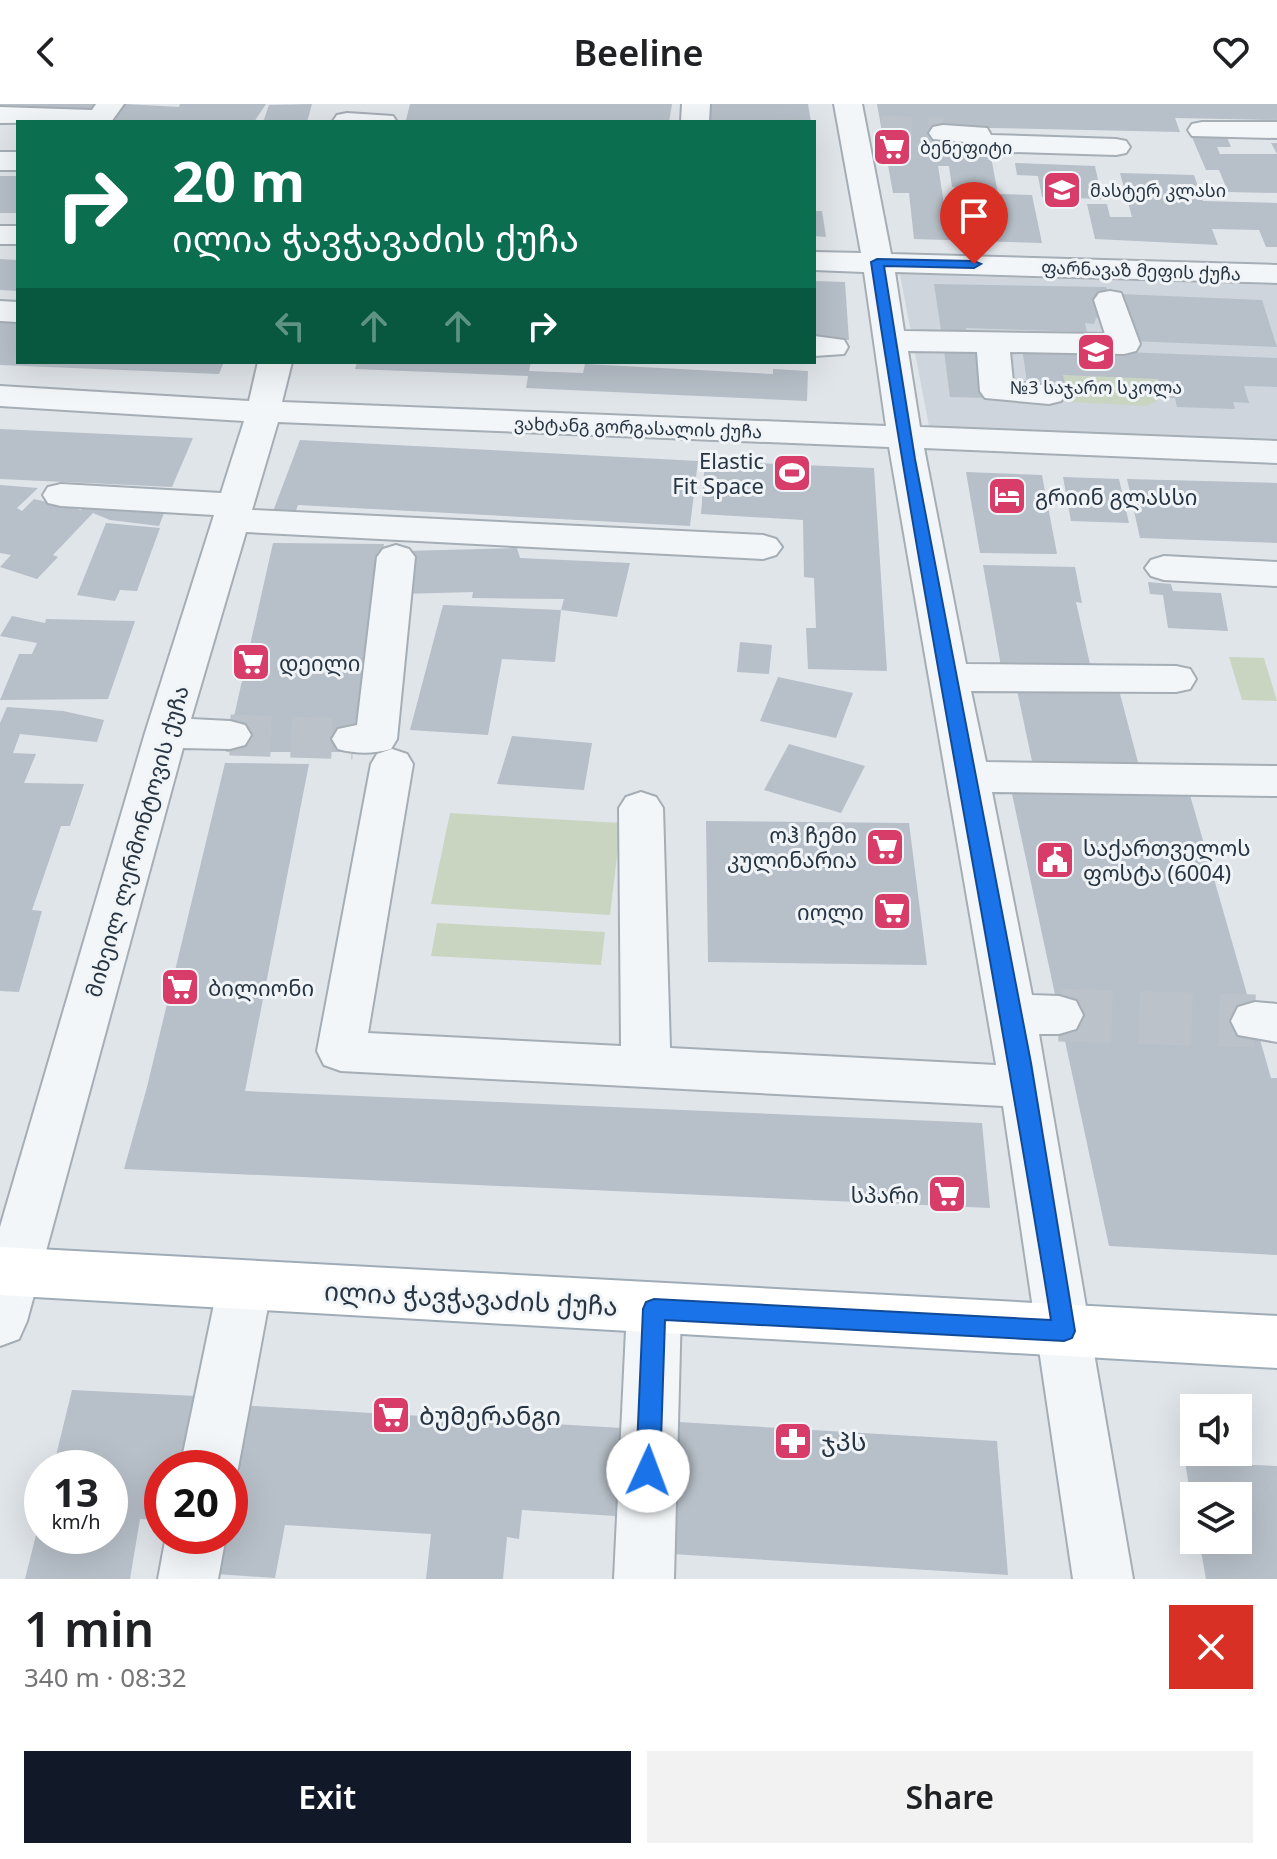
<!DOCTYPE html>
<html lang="en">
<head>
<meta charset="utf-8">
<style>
  :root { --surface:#fff; --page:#f2f2f2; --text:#202124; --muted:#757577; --accent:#111827 }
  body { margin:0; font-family:"Noto Sans","Noto Sans Georgian",sans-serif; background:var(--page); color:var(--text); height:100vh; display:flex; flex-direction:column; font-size:30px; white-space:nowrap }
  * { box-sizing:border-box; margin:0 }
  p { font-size:26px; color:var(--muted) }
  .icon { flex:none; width:44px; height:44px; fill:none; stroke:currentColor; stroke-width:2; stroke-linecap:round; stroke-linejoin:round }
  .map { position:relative; height:1475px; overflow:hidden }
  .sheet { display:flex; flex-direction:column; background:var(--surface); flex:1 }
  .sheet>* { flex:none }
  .banner { position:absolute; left:16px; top:16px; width:800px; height:244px; border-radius:0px; box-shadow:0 8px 32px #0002; background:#0b6e4f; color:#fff; overflow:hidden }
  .tools { position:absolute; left:1180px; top:1290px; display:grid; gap:16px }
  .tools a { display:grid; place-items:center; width:72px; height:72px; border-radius:0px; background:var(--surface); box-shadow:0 8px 32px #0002; font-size:40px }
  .speed { position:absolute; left:24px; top:1346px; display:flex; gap:16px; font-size:40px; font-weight:700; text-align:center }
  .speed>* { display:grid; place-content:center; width:104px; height:104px; border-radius:50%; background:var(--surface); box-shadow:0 8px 32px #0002; line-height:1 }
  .speed small { font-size:20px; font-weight:400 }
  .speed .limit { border:12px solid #d22; background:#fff; color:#111 }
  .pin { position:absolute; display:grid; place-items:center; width:68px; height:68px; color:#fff; margin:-82px -34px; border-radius:50% 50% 50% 0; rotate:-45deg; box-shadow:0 0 8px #0007 }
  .pin .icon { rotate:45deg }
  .me { position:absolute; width:88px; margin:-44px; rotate:2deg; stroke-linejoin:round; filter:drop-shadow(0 0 6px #0008) }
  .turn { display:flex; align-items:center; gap:28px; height:168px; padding:0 24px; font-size:36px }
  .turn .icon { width:104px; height:104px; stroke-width:2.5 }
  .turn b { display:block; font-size:56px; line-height:68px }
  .lanes { display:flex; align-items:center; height:76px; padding:0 24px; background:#0003; justify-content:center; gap:40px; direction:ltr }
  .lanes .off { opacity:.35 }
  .round { display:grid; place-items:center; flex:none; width:84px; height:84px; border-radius:0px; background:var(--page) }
  .headline { display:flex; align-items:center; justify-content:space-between; height:136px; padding:0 24px }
  h1 { font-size:48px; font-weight:600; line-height:60px }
  .cta { display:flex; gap:16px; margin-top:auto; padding:16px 24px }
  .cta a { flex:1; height:92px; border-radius:0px; background:var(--accent); color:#fff; font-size:32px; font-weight:600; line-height:92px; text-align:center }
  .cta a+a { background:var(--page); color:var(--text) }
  header { display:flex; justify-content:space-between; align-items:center; height:104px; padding:0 24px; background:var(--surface); font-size:36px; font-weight:600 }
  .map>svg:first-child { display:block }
  .built { fill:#ced5dc }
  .green { fill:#c9d5c1 }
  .building { fill:#b7bfc8; fill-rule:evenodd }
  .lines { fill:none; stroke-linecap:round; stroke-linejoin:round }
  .minor-tunnel-far2 { stroke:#bbc2c9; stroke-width:31; stroke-dasharray:31 16; stroke-linecap:butt }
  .minor-tunnel-far1 { stroke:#bbc2c9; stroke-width:41; stroke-dasharray:41 20; stroke-linecap:butt }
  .minor-tunnel { stroke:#bbc2c9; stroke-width:53; stroke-dasharray:53 27; stroke-linecap:butt }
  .minor-casing { stroke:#a5adb5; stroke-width:4 }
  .major-casing { stroke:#9facb7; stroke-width:4 }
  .minor { fill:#f3f6f8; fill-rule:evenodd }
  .major { fill:#fff; fill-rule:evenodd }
  .route { fill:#1a73e8; stroke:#114b97; stroke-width:2 }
  .labels { text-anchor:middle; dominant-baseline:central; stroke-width:6; stroke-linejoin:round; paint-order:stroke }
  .far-poi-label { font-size:18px; fill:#273543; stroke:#f0f4f7; text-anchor:start }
  .far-street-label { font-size:18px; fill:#273543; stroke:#f0f4f7 }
  .poi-label { font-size:22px; fill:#273543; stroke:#f0f4f7; text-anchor:end }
  .street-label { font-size:22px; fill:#273543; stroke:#f0f4f7 }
  .near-street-label { font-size:26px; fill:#273543; stroke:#f0f4f7 }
  .near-poi-label { font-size:26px; fill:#273543; stroke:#f0f4f7; text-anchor:start }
</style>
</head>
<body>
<header><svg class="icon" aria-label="back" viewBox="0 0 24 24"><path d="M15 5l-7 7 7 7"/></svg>Beeline<svg class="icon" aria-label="heart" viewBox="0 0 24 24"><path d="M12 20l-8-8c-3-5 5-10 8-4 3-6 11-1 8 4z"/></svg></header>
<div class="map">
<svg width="1277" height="1475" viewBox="0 0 1277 1475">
  <rect width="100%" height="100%" fill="#e0e5ea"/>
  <path class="built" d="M 907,165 L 944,167 L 955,172 L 1277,181 L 1277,340 L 938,326 L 929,322 L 900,171 Z"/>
  <g class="green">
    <path d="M 1063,271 L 1158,275 L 1162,294 L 1147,302 L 1068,298 Z"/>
    <path d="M 1229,553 L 1264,554 L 1277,597 L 1242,596 Z"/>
    <path d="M 450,709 L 621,719 L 610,811 L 431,800 Z"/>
    <path d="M 437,819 L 605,828 L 601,861 L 431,852 Z"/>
  </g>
  <g class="building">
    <path d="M 0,0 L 97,0 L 94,6 L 0,3 Z"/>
    <path d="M 125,0 L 179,3 L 180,0 L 266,0 L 254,18 L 112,18 Z"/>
    <path d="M 312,0 L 307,18 L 263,18 L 269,1 Z"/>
    <path d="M 410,0 L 672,0 L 669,18 L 406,16 Z"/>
    <path d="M 709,0 L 808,0 L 811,18 L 710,18 Z"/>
    <path d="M 877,0 L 1277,0 L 1277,16 L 1175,14 L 1180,28 L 941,23 L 948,52 L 991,53 L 998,90 L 1032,91 L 1042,139 L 914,135 L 909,89 L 893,89 ZM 938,62 L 949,62 L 952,83 L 972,84 L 977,112 L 946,112 Z"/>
    <path d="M 1191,31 L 1226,31 L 1231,43 L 1217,43 L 1220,50 L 1277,50 L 1271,39 L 1277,39 L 1277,89 L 1228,88 L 1219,66 L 1206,66 Z"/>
    <path d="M 1015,59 L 1095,62 L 1102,95 L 1042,93 L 1038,72 L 1017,71 Z"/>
    <path d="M 1120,69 L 1194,71 L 1203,97 L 1277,99 L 1277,143 L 1266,143 L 1259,126 L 1212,125 L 1218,141 L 1095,135 L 1087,100 L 1107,100 L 1110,113 L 1132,113 Z"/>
    <rect x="0" y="72" width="18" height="37"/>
    <path d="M 814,107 L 822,107 L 826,133 L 814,132 Z"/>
    <path d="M 0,155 L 18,156 L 18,187 L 0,186 Z"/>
    <path d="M 814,177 L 845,178 L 849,236 L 814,235 Z"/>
    <path d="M 934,180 L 1106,183 L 1108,187 L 1098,192 L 1105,214 L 1096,214 L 1094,220 L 1085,219 L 1087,228 L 966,224 L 967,233 L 942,233 Z"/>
    <path d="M 1119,190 L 1262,196 L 1277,243 L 1130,237 Z"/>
    <path d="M 0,216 L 18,216 L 18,258 L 224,258 L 219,270 L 0,261 Z"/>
    <path d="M 1022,244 L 1277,254 L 1277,283 L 1244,282 L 1249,299 L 1233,298 L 1235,305 L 1177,303 L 1175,294 L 1162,294 L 1158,275 L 1063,271 L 1065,279 L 1027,278 Z"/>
    <path d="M 944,247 L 976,248 L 979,273 L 988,294 L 950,293 Z"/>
    <path d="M 357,258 L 531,258 L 529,267 L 583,269 L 585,260 L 773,270 L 773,265 L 808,267 L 807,297 L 526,284 L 528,272 L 355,265 Z"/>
    <path d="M 0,325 L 193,334 L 172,383 L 0,375 Z"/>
    <path d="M 300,336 L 698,357 L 690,422 L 298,401 L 294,412 L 272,410 Z"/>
    <path d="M 705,357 L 874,364 L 887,567 L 808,565 L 806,524 L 816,524 L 814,474 L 804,473 L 803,416 L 701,410 Z"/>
    <path d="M 966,368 L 1042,371 L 1057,450 L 980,449 Z"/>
    <path d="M 1063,373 L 1119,375 L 1129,419 L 1071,417 Z"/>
    <path d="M 1127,375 L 1277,379 L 1277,439 L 1140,434 Z"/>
    <path d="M 0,381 L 38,384 L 17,404 L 22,407 L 34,395 L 81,406 L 88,396 L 166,404 L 159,422 L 110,416 L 93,409 L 53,451 L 58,453 L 37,475 L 0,463 L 11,451 L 0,449 Z"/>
    <path d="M 106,419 L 160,424 L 137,487 L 120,486 L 115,497 L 77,491 Z"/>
    <path d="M 273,439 L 384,440 L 351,648 L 226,648 Z"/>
    <path d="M 517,444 L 520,454 L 630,459 L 617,513 L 561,506 L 564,495 L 472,494 L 473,488 L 401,490 L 404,447 Z"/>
    <path d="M 983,461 L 1075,463 L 1082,499 L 1076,498 L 1092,569 L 1002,568 Z"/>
    <path d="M 1148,478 L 1171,480 L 1173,487 L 1221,489 L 1228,527 L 1168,524 L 1163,491 L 1150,490 Z"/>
    <path d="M 443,501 L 561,506 L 555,558 L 502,555 L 488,631 L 410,626 Z"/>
    <path d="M 12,512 L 45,519 L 46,515 L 135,517 L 108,595 L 0,596 L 19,550 L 32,550 L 37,539 L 0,532 Z"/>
    <path d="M 740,538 L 772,541 L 769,570 L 737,568 Z"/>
    <path d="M 778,573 L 853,589 L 836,634 L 760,617 Z"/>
    <path d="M 1017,586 L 1119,586 L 1139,662 L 1033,662 Z"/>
    <path d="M 7,603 L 63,607 L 104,616 L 97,638 L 20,630 L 13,649 L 36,650 L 24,679 L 84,680 L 70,722 L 61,722 L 32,806 L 42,807 L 19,888 L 0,887 L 0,619 Z"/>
    <path d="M 512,632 L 592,639 L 584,686 L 497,680 Z"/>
    <path d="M 789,640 L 865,662 L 841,709 L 764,686 Z"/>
    <path d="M 225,659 L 309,660 L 245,987 L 982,1019 L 990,1104 L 124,1065 L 147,983 Z"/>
    <path d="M 1012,690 L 1190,691 L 1271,974 L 1277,974 L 1277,1151 L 1109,1142 Z"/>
    <path d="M 706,717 L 909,719 L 927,861 L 708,858 Z"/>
    <path d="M 72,1286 L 217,1293 L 201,1364 L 162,1364 L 162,1416 L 140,1415 L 130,1475 L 25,1475 L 41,1411 L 42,1432 L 110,1432 L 110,1364 L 53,1364 Z"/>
    <path d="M 237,1301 L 638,1325 L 631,1413 L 522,1406 L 519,1435 L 507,1433 L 503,1475 L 426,1475 L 431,1430 L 285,1421 L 275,1474 L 201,1469 L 209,1432 L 230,1432 L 230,1364 L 224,1364 Z"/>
    <path d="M 678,1318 L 997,1337 L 1008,1471 L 672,1450 Z"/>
    <path d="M 1185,1358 L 1277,1362 L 1277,1475 L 1206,1475 L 1199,1436 L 1238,1436 L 1238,1392 L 1194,1392 L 1192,1400 Z"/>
  </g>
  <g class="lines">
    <path class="minor-tunnel-far2" d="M 881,27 L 943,29"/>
    <path class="minor-tunnel-far1" d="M 230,631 L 353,635"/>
    <path class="minor-tunnel" d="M 1059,911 L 1255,917"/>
    <defs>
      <g id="minor">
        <path d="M 96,0 L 124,0 L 111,18 L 0,19 L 0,3 L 92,6 Z"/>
        <path d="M 682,0 L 710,0 L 709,18 L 681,18 Z"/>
        <path d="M 834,0 L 862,0 L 891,150 L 1277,161 L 1277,179 L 895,168 L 904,227 L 1105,230 L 1094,196 L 1099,189 L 1110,187 L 1121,189 L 1140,240 L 1136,247 L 1124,250 L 1010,248 L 1013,278 L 1061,283 L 1066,290 L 1061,297 L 1049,300 L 985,294 L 980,287 L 977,248 L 908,247 L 920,323 L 1277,337 L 1277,359 L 924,344 L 966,560 L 1176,562 L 1190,565 L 1196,575 L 1190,585 L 1176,588 L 971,587 L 986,658 L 1277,662 L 1277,692 L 992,688 L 1032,891 L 1059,892 L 1076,897 L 1083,911 L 1076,925 L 1059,930 L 1039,930 L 1133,1475 L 1073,1475 L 1003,1002 L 341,967 L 324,961 L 317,947 L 371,660 L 377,650 L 392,645 L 407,650 L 413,660 L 368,929 L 621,942 L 619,704 L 626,693 L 641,688 L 656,693 L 663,704 L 670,944 L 996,961 L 889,343 L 278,318 L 252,406 L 763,431 L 776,435 L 782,443 L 776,451 L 763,455 L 246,428 L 191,615 L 230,617 L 245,621 L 251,631 L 245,641 L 230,645 L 183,644 L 27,1217 L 19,1235 L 0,1242 L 0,1123 L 145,629 L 214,411 L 61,402 L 48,399 L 43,391 L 48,383 L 61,380 L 221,389 L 244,317 L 0,302 L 0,282 L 249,297 L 258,258 L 292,258 L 282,298 L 886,322 L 864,168 L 814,166 L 814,148 L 861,149 Z"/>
        <path d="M 347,9 L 393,12 L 397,18 L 333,17 L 337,11 Z"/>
        <path d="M 1202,18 L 1277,18 L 1277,34 L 1192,32 L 1188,26 L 1192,20 Z"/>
        <path d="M 943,21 L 987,24 L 991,31 L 1116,35 L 1126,37 L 1130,43 L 1126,49 L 1116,51 L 979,47 L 969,45 L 965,38 L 933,35 L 929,29 L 933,23 Z"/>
        <rect x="0" y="48" width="18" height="18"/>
        <rect x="0" y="122" width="18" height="18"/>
        <path d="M 0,197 L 18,198 L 18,218 L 0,217 Z"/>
        <path d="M 814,232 L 844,236 L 848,243 L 844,250 L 814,252 Z"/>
        <path d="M 396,441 L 409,445 L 415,453 L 397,635 L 391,645 C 372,650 357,650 338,645 L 332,635 L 338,625 L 357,621 L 377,453 L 383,445 Z"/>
        <path d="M 1164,452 L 1277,458 L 1277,482 L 1164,476 L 1151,472 L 1145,464 L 1151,456 Z"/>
        <path d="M 1255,898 L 1277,900 L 1277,938 L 1238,931 L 1231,917 L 1238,903 Z"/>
        <path d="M 245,1157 L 264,1164 L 272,1181 L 238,1364 L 230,1383 L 230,1364 L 180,1364 L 218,1181 L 226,1164 Z"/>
        <path d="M 654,1180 L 673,1187 L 681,1205 L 674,1475 L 614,1475 L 627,1205 L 635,1187 Z"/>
        <path d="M 166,1432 L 226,1432 L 218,1475 L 158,1475 Z"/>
      </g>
      <path id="major" d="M 0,1143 L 1277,1212 L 1277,1264 L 0,1191 Z"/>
    </defs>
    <use href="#minor" class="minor-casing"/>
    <use href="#major" class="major-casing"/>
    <use href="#minor" class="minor"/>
    <use href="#major" class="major"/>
  </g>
  <path class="route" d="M 877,155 L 974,157 L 981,160 L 974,164 L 884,162 L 915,355 L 1031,959 L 1075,1227 L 1072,1234 L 1064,1237 L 665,1216 L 660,1367 L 657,1375 L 648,1378 L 640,1375 L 636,1367 L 643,1205 L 646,1198 L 654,1195 L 1051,1216 C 995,862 924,512 871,158 Z"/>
  <defs>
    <symbol id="supermarket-square" viewBox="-11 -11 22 22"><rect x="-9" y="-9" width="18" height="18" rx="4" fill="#d83d6a" stroke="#f0f4f7"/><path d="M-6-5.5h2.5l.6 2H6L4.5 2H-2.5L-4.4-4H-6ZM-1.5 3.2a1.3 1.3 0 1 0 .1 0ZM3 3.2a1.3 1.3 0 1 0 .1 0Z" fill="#fff"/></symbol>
    <symbol id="school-square" viewBox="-11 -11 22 22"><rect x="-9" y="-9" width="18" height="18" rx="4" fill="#d83d6a" stroke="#f0f4f7"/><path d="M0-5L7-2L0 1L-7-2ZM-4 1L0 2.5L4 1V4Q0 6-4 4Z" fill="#fff"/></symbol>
    <symbol id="stadium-square" viewBox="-11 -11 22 22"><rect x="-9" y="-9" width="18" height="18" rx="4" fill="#d83d6a" stroke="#f0f4f7"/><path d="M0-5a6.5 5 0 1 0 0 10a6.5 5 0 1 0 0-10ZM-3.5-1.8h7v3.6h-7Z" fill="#fff"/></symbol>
    <symbol id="hotel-square" viewBox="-11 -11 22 22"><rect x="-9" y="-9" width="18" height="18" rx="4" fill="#d83d6a" stroke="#f0f4f7"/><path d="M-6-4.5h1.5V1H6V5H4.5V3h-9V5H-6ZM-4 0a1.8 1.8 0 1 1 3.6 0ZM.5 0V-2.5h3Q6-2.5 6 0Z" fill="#fff"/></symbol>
    <symbol id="civic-square" viewBox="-11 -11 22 22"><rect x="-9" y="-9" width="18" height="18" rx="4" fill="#d83d6a" stroke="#f0f4f7"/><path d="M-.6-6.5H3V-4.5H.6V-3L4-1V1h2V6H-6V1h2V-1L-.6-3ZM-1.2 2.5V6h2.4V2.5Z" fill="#fff"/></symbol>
    <symbol id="pharmacy-square" viewBox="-11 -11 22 22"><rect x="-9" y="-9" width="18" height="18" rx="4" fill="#d83d6a" stroke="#f0f4f7"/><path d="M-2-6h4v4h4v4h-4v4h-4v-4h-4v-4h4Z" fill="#fff"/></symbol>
  </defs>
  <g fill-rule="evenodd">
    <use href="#supermarket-square" x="870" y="21" width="44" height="44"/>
    <use href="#school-square" x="1040" y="64" width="44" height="44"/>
    <use href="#school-square" x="1074" y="226" width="44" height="44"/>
    <use href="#stadium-square" x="770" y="347" width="44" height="44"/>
    <use href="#hotel-square" x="985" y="370" width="44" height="44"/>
    <use href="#supermarket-square" x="229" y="536" width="44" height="44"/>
    <use href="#supermarket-square" x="863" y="721" width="44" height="44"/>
    <use href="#civic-square" x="1033" y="734" width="44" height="44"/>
    <use href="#supermarket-square" x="870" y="785" width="44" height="44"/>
    <use href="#supermarket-square" x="158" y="861" width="44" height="44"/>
    <use href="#supermarket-square" x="925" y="1068" width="44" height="44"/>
    <use href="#supermarket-square" x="369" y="1289" width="44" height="44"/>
    <use href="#pharmacy-square" x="771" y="1315" width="44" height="44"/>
  </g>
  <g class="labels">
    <g class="far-poi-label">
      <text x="920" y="43">ბენეფიტი</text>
      <text x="1090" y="86">მასტერ კლასი</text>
      <text x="1096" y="283" text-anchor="middle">№3 საჯარო სკოლა</text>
    </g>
    <g class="far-street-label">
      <text transform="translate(1141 166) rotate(2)">ფარნავაზ მეფის ქუჩა</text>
      <text transform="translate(638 323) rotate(2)">ვახტანგ გორგასალის ქუჩა</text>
    </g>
    <g class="poi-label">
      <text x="764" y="356">Elastic<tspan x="764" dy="25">Fit Space</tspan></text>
      <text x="1035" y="392" text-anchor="start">გრიინ გლასსი</text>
      <text x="279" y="558" text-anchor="start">დეილი</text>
      <text x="857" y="730">ოჰ ჩემი<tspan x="857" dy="25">კულინარია</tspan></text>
      <text x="1083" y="743" text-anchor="start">საქართველოს<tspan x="1083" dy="25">ფოსტა (6004)</tspan></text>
      <text x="864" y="807">იოლი</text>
      <text x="208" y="883" text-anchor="start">ბილიონი</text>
      <text x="919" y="1090">სპარი</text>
    </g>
    <g class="street-label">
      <text transform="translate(136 737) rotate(-74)">მიხეილ ლერმონტოვის ქუჩა</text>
    </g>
    <g class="near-street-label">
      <text transform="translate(471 1194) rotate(3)">ილია ჭავჭავაძის ქუჩა</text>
    </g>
    <g class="near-poi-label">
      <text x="419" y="1311">ბუმერანგი</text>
      <text x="821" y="1337">ჯპს</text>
    </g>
  </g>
</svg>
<div class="tools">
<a><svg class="icon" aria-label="sound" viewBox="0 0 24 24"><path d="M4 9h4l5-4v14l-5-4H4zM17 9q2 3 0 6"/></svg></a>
<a><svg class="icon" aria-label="layers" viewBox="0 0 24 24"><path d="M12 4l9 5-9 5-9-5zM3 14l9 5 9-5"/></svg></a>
</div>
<div class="speed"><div>13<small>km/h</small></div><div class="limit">20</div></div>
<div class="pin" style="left:974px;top:160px;background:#d93025"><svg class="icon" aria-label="arrive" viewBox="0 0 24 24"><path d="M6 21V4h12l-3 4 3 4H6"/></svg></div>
<svg class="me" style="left:648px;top:1367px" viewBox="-20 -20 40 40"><circle r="19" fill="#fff"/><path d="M0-13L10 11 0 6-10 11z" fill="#1a73e8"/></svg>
<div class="banner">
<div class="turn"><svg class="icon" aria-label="right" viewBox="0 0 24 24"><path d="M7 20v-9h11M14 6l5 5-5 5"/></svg><div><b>20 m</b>ილია ჭავჭავაძის ქუჩა</div></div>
<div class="lanes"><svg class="icon off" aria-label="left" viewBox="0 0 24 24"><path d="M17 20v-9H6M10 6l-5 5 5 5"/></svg><svg class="icon off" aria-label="ahead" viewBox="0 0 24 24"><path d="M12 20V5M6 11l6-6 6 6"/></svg><svg class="icon off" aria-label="ahead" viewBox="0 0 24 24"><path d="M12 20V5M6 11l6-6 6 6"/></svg><svg class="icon" aria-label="right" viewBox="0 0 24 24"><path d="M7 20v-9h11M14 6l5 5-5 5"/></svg></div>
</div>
</div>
<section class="sheet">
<div class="headline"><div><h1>1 min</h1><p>340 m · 08:32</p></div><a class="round" style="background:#d93025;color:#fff"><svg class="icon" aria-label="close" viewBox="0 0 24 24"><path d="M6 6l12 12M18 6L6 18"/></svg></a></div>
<div class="cta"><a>Exit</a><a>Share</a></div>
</section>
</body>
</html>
